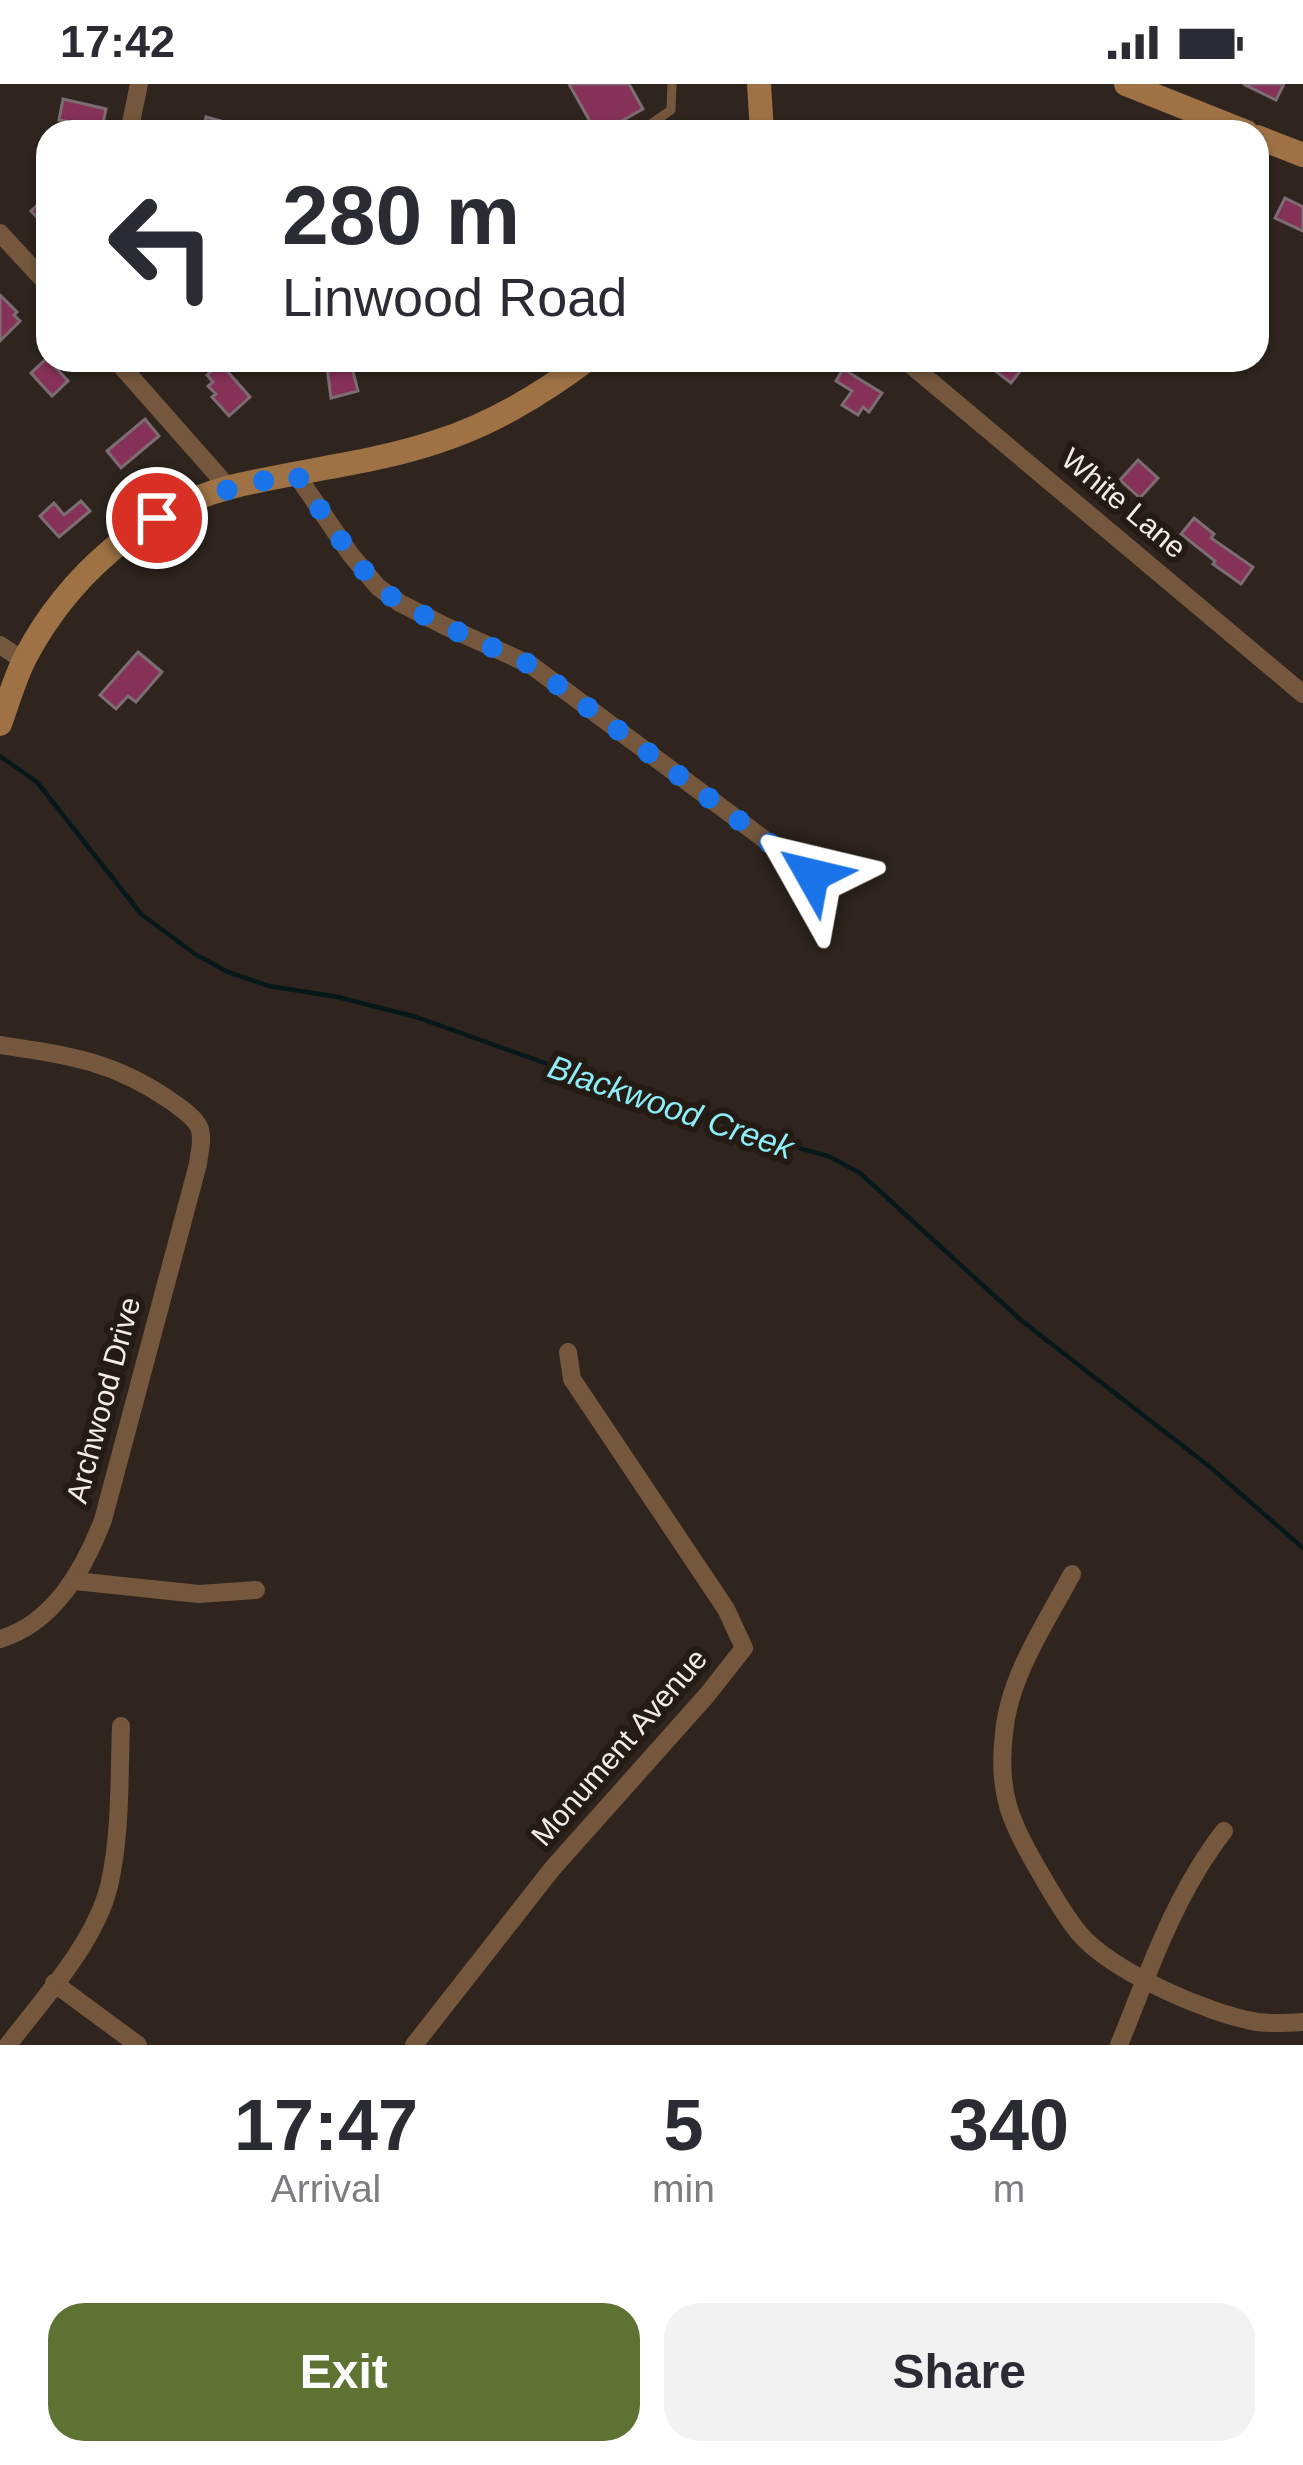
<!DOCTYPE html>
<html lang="en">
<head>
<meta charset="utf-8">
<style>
  :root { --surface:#fff; --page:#f2f2f3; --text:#2b2b33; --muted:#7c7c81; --accent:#5e7331 }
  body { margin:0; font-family:Arial,sans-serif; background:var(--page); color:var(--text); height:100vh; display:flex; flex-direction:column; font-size:45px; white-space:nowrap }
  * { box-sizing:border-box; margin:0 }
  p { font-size:39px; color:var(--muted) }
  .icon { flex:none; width:66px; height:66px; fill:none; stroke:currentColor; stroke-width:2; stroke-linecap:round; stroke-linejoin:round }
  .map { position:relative; height:1961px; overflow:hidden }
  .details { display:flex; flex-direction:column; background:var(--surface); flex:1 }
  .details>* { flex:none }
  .top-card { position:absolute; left:36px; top:36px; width:1233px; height:252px; border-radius:36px; box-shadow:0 3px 9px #0004; background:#fff; color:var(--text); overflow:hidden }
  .pin { position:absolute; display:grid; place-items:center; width:102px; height:102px; color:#fff; margin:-51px; border:6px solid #fff; border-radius:50%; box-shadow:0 3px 12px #0007 }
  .me { position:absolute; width:132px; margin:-66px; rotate:307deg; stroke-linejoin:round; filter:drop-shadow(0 0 9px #0008) }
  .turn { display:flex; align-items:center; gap:42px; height:252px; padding:0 48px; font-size:54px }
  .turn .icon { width:156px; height:156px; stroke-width:2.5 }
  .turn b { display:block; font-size:84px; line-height:102px }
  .eta { display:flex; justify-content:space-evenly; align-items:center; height:204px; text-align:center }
  .eta b { font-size:72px; font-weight:700; line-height:84px }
  .action { display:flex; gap:24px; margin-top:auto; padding:24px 48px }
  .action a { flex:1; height:138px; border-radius:36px; background:var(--accent); color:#fff; font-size:48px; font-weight:700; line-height:138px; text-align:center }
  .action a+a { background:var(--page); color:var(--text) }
  .status { display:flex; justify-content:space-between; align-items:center; height:84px; padding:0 60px; background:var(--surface); direction:ltr }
  .status svg { height:33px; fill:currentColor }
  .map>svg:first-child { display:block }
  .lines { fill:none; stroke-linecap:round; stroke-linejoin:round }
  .stream { stroke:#06181a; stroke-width:4.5 }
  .building { fill:#863157; stroke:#7b6d72; stroke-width:3 }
  .lane { stroke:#74573c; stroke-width:9 }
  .street { stroke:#74573c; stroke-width:18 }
  .secondary { stroke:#9e7244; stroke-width:24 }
  .route { stroke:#1a73e8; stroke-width:21; stroke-dasharray:0 37.8 }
  .labels { text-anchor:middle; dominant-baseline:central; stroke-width:12; stroke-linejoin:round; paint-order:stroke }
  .street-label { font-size:30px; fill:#f3ece7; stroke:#251b15 }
  .water-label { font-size:33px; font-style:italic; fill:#8eeef8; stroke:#251b15 }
</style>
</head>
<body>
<div class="status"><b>17:42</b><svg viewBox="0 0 49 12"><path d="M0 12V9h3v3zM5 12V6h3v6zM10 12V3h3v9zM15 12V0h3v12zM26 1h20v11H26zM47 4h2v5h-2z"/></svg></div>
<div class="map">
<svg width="1303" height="1961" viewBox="0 0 1303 1961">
  <rect width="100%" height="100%" fill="#2f251e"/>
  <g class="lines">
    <path class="stream" d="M 0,672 L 37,698 L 141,830 L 195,870 L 228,888 L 269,902 L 338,913 L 416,933 L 643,1014 L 707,1030 L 762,1054 L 828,1072 L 860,1089 L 1022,1237 L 1210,1383 L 1303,1464"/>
  </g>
  <g class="building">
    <path d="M 569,0 L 629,0 L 643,25 L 602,48 L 596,48 Z"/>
    <path d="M 1243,0 L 1284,0 L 1276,16 Z"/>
    <path d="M 63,15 L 106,25 L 102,44 L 59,36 Z"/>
    <path d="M 206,33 L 247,44 L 247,48 L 202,48 Z"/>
    <path d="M 48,111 L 48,145 L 31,127 Z"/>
    <path d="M 1285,114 L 1303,123 L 1303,147 L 1275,134 Z"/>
    <path d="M 0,211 L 17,228 L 14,231 L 20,237 L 0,257 Z"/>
    <path d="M 47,274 L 68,297 L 52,312 L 31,289 Z"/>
    <path d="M 326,276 L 350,276 L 358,307 L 331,314 Z"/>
    <path d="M 981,276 L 1029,276 L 1011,299 Z"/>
    <path d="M 220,279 L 250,313 L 229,332 L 212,313 L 216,310 L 208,302 L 213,298 L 207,291 Z"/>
    <path d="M 843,285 L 882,309 L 869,328 L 863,323 L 858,331 L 842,321 L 852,307 L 836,297 Z"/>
    <path d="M 145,335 L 159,352 L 121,384 L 107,367 Z"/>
    <path d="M 1138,376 L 1158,394 L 1140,414 L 1120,396 Z"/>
    <path d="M 81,417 L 90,427 L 59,453 L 40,432 L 54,419 L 64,431 Z"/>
    <path d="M 1194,434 L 1214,450 L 1211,454 L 1253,483 L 1241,500 L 1213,480 L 1215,477 L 1181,450 Z"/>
    <path d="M 138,568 L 162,588 L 136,618 L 128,612 L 116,625 L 100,611 Z"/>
  </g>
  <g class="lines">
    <path class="lane" d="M 639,48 L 671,26 L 672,0"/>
    <g class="street">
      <path d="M 129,48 L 139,0"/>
      <path d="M 0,149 L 48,201"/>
      <path d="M 116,276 L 228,403"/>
      <path d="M 905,276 L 1303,610"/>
      <path d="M 296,390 L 351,471 L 378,503 L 400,519 L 445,542 L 531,581 L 812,791"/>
      <path d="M 0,561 L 23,576"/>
      <path d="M 0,961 C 68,971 113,977 171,1017 C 180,1024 194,1032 199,1043 C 204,1054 199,1069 198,1080 L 103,1436 C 84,1485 54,1539 0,1555"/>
      <path d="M 1072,1490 C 1046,1539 1009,1592 1004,1649 C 997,1708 1010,1738 1039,1787 C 1051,1808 1064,1831 1079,1849 C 1111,1887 1208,1930 1257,1938 C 1272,1940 1288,1939 1303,1938"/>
      <path d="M 75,1497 L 199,1510 L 256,1506"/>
      <path d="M 54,1899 L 138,1961"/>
      <path d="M 8,1961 C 43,1915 95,1859 109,1802 C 121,1751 119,1694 121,1642"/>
      <path d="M 414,1961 L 552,1785 L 707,1611 L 744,1564 L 726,1525 L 572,1295 L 568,1268"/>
      <path d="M 1119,1961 C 1149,1887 1175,1810 1224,1747"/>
    </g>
    <g class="secondary">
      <path d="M 759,0 L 762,48"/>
      <path d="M 1126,0 L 1246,48"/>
      <path d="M 1257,53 L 1303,71"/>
      <path d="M 0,640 C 8,618 15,593 26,572 C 68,493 143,425 231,403 C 299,386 370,380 436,358 C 492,340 540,311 587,276"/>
    </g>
  </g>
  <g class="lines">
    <path class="route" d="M 157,434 C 207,409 241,401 296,390 L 351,471 L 378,503 L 400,519 L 445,542 L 531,581 L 812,791"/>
  </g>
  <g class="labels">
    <g class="street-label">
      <text transform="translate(1124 419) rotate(40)">White Lane</text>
      <text transform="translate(103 1316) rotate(-75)">Archwood Drive</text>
      <text transform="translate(619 1663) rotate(-49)">Monument Avenue</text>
    </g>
    <g class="water-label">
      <text transform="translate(671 1023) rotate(19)">Blackwood Creek</text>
    </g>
  </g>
</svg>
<div class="pin" style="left:157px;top:434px;background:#d93025"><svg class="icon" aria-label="arrive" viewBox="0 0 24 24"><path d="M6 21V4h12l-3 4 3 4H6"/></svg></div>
<svg class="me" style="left:812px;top:791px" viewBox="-20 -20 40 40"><path d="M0-17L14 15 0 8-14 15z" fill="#1a73e8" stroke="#fff" stroke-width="4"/></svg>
<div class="top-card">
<div class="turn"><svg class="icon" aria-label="left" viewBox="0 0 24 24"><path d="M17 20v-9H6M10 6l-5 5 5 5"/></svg><div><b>280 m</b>Linwood Road</div></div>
</div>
</div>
<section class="details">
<div class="eta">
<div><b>17:47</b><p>Arrival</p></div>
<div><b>5</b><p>min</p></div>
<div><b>340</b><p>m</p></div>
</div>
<div class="action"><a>Exit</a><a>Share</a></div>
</section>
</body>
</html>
